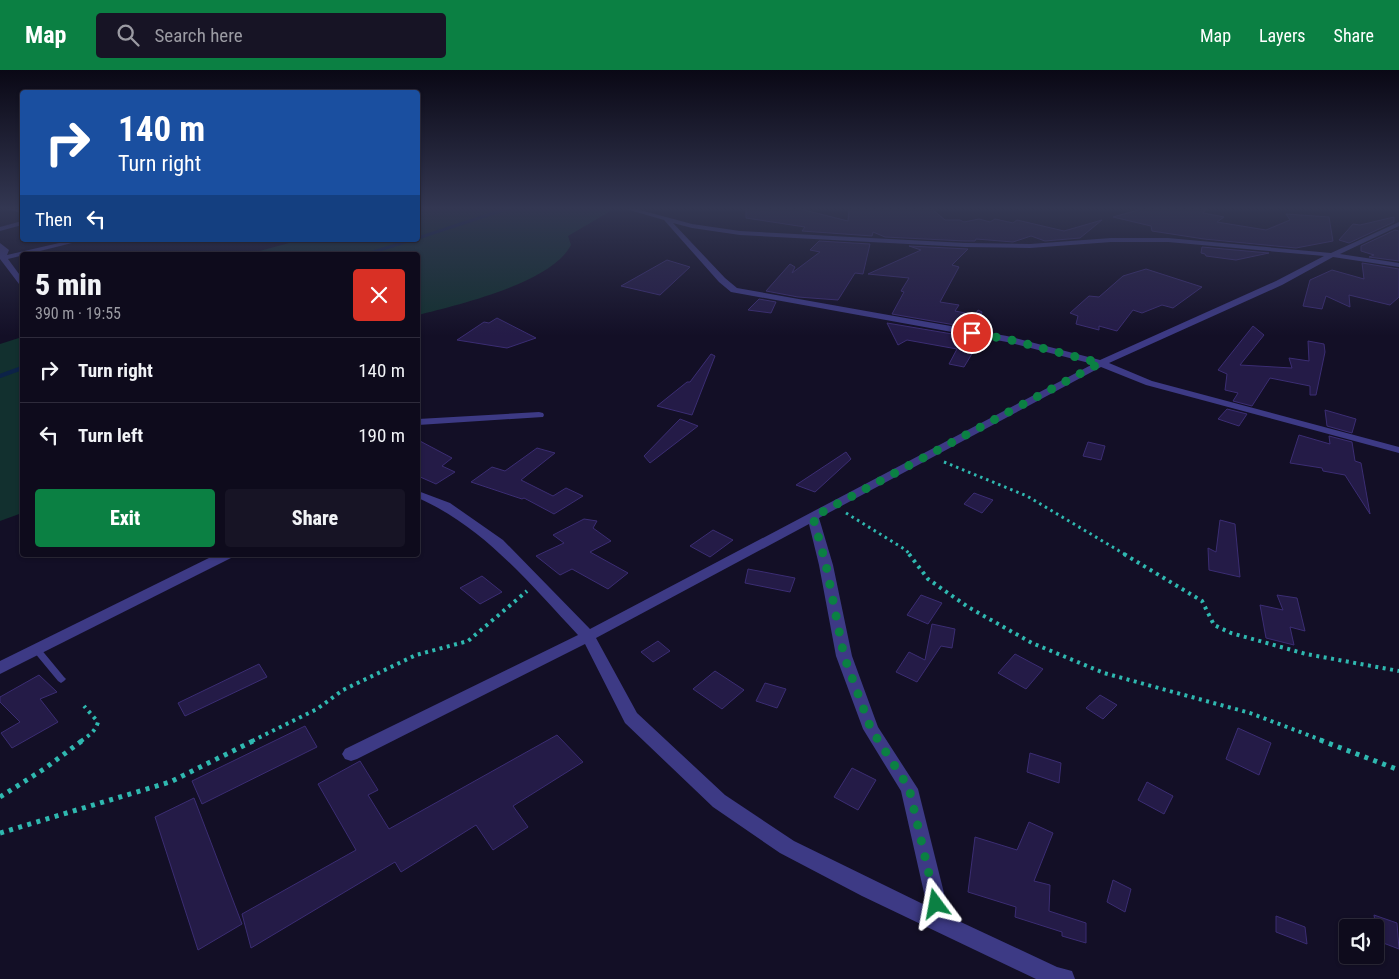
<!DOCTYPE html>
<html lang="en">
<head>
<meta charset="utf-8">
<style>
  :root { --surface:#0e0b1c; --page:#171425; --text:#f1f3f6; --muted:#9b9ba3; --line:#2e2b3b; --accent:#0b8043 }
  body { margin:0; font-family:"Roboto Condensed",sans-serif; background:var(--page); color:var(--text); height:100vh; display:flex; flex-direction:column; font-size:19px; white-space:nowrap }
  * { box-sizing:border-box; margin:0 }
  p { font-size:16px; color:var(--muted) }
  .icon { flex:none; width:28px; height:28px; fill:none; stroke:currentColor; stroke-width:2; stroke-linecap:round; stroke-linejoin:round }
  .map { position:relative; flex:1; overflow:hidden }
  .panel { position:absolute; left:20px; top:182px; width:400px; height:305px; display:flex; flex-direction:column; background:var(--surface); border-radius:5px; box-shadow:0 1px 4px #0004,0 0 0 1px var(--line) }
  .panel>* { flex:none }
  .banner { position:absolute; left:20px; top:20px; width:400px; height:152px; border-radius:5px; box-shadow:0 1px 4px #0004,0 0 0 1px var(--line); background:#1a4fa0; color:#fff; overflow:hidden }
  .fabs { position:absolute; left:1339px; top:849px; display:grid; gap:10px }
  .fabs a { display:grid; place-items:center; width:45px; height:45px; border-radius:5px; background:var(--surface); box-shadow:0 1px 4px #0004,0 0 0 1px var(--line); font-size:25px }
  .pin { position:absolute; display:grid; place-items:center; width:42px; height:42px; color:#fff; margin:-21px; border:2px solid #fff; border-radius:50%; box-shadow:0 1px 5px #0007 }
  .me { position:absolute; width:55px; margin:-28px; rotate:347deg; stroke-linejoin:round; filter:drop-shadow(0 0 4px #0008) }
  .turn { display:flex; align-items:center; gap:18px; height:105px; padding:0 15px; font-size:22px }
  .turn .icon { width:65px; height:65px; stroke-width:2.5 }
  .turn b { display:block; font-size:35px; line-height:42px }
  .then { display:flex; align-items:center; height:48px; padding:0 15px; background:#0003; gap:10px; font-size:19px }
  .round { display:grid; place-items:center; flex:none; width:52px; height:52px; border-radius:5px; background:var(--page) }
  .head { display:flex; align-items:center; justify-content:space-between; height:85px; padding:0 15px }
  h1 { font-size:30px; font-weight:800; line-height:38px }
  .button { display:flex; gap:10px; margin-top:auto; padding:10px 15px }
  .button a { flex:1; height:58px; border-radius:5px; background:var(--accent); color:#fff; font-size:20px; font-weight:800; line-height:58px; text-align:center }
  .button a+a { background:var(--page); color:var(--text) }
  ul { padding:0; list-style:none }
  li { display:flex; align-items:center; gap:15px; height:65px; padding:0 15px; border-top:1px solid var(--line) }
  li div { flex:1 }
  li b { display:block; font-size:19px }
  li em { font-style:normal }
  header { display:flex; align-items:center; gap:30px; box-sizing:border-box; height:70px; padding:0 25px; background:var(--accent); color:#fff }
  header strong { font-size:24px }
  nav { display:flex; gap:28px; margin-inline-start:auto; font-size:18px }
  .search { width:350px; height:45px; background:var(--page); display:flex; align-items:center; gap:12px; box-sizing:border-box; padding:0 18px; border-radius:5px; color:var(--muted); font-size:19px }
  .map>svg:first-child { display:block }
  .green { fill:#12302f }
  .lines { fill:none; stroke-linecap:round; stroke-linejoin:round }
  .stream-far1 { stroke:#0c2248; stroke-width:3 }
  .stream { stroke:#0c2248; stroke-width:4 }
  .building { fill:#241b47; stroke:#3b2d73 }
  .path-far2 { stroke:#2fb8b0; stroke-width:3; stroke-dasharray:2.5 4; stroke-linecap:butt }
  .path-far1 { stroke:#2fb8b0; stroke-width:4; stroke-dasharray:3 4.5; stroke-linecap:butt }
  .path { stroke:#2fb8b0; stroke-width:5; stroke-dasharray:4 5.5; stroke-linecap:butt }
  .service { fill:#3d3a85; fill-rule:evenodd }
  .minor { fill:#3d3a85; fill-rule:evenodd }
  .route { stroke:#0b8043; stroke-width:9; stroke-dasharray:0 16.2 }
</style>
</head>
<body>
<header>
<strong>Map</strong>
<div class="search"><svg class="icon" aria-label="search" viewBox="0 0 24 24"><circle cx="10" cy="10" r="6"/><path d="M15 15l6 6"/></svg>Search here</div>
<nav><a>Map</a><a>Layers</a><a>Share</a></nav>
</header>
<div class="map">
<svg width="1399" height="909" viewBox="0 0 1399 909">
  <rect width="100%" height="100%" fill="#130f26"/>
  <g class="green">
    <path d="M 418,139 L 614,139 L 568,166 L 571,175 C 552,213 457,235 418,245 L 418,185 L 245,185 L 300,170 L 418,170 Z"/>
    <path d="M 22,267 L 22,443 L 0,451 L 0,274 Z"/>
  </g>
  <g class="lines">
    <g class="stream-far1">
      <path d="M 418,168 L 506,139"/>
      <path d="M 364,185 L 411,170"/>
    </g>
    <path class="stream" d="M 0,306 L 22,298"/>
  </g>
  <g class="building">
    <path d="M 746,139 L 800,139 L 848,151 L 849,139 L 932,139 L 945,150 L 960,150 L 964,152 L 979,149 L 990,152 L 995,149 L 1013,153 L 1017,150 L 1064,161 L 1102,150 L 1080,168 L 1045,171 L 1031,166 L 1013,172 L 976,169 L 975,171 L 965,171 L 885,167 L 873,162 L 872,166 L 802,161 L 805,157 L 746,148 Z"/>
    <path d="M 1142,139 L 1206,139 L 1203,143 L 1224,147 L 1217,152 L 1266,160 L 1290,150 L 1286,144 L 1329,147 L 1333,171 L 1296,178 L 1204,169 L 1152,161 L 1151,156 L 1113,147 Z"/>
    <path d="M 1394,147 L 1394,152 L 1349,173 L 1339,170 L 1353,154 L 1360,155 Z"/>
    <path d="M 1395,160 L 1399,161 L 1399,191 L 1369,187 L 1374,185 L 1361,181 L 1361,176 Z"/>
    <path d="M 819,171 L 870,174 L 863,204 L 855,203 L 838,230 L 798,227 L 766,221 L 790,194 L 795,197 L 792,203 L 820,182 L 810,180 Z"/>
    <path d="M 909,176 L 968,179 L 952,195 L 959,197 L 940,232 L 959,235 L 955,241 L 975,245 L 978,240 L 982,242 L 978,259 L 892,244 L 904,222 L 901,221 L 909,208 L 868,204 L 921,180 Z"/>
    <path d="M 1202,177 L 1269,183 L 1236,190 L 1206,186 L 1205,184 L 1201,183 Z"/>
    <path d="M 667,190 L 690,197 L 660,225 L 621,216 Z"/>
    <path d="M 1362,193 L 1399,199 L 1399,227 L 1390,235 L 1349,225 L 1350,237 L 1326,226 L 1322,239 L 1303,236 L 1310,210 L 1332,200 L 1364,209 Z"/>
    <path d="M 1146,199 L 1202,217 L 1173,238 L 1162,235 L 1142,243 L 1133,240 L 1117,261 L 1099,256 L 1099,260 L 1076,254 L 1078,246 L 1070,243 L 1089,226 L 1099,227 L 1123,206 Z"/>
    <path d="M 759,229 L 776,232 L 771,243 L 748,240 Z"/>
    <path d="M 497,248 L 536,268 L 507,278 L 457,270 L 484,252 L 489,253 Z"/>
    <path d="M 887,253 L 976,268 L 973,282 L 964,297 L 949,294 L 957,279 L 907,270 L 898,275 Z"/>
    <path d="M 1253,256 L 1264,265 L 1240,295 L 1292,298 L 1289,288 L 1309,291 L 1308,271 L 1324,274 L 1325,282 L 1316,325 L 1310,325 L 1310,316 L 1270,308 L 1252,336 L 1233,331 L 1238,323 L 1225,320 L 1227,304 L 1218,300 Z"/>
    <path d="M 711,284 L 715,286 L 692,345 L 657,336 L 687,312 L 690,312 Z"/>
    <path d="M 1227,339 L 1247,344 L 1239,356 L 1218,349 Z"/>
    <path d="M 1325,340 L 1356,349 L 1352,363 L 1327,356 Z"/>
    <path d="M 680,349 L 698,356 L 650,393 L 644,386 Z"/>
    <path d="M 1299,365 L 1330,374 L 1329,366 L 1352,372 L 1355,391 L 1361,393 L 1370,444 L 1345,405 L 1323,401 L 1322,398 L 1290,393 Z"/>
    <path d="M 418,370 L 452,388 L 442,396 L 455,402 L 436,414 L 418,406 Z"/>
    <path d="M 1088,372 L 1105,376 L 1101,390 L 1083,386 Z"/>
    <path d="M 537,378 L 555,383 L 521,410 L 553,426 L 566,418 L 583,426 L 554,444 L 524,428 L 522,429 L 471,412 L 492,397 L 505,401 Z"/>
    <path d="M 846,382 L 851,389 L 815,422 L 796,415 Z"/>
    <path d="M 974,423 L 993,430 L 982,443 L 964,434 Z"/>
    <path d="M 584,449 L 597,451 L 593,458 L 611,471 L 590,482 L 628,503 L 608,519 L 572,499 L 560,505 L 536,486 L 564,473 L 553,465 Z"/>
    <path d="M 1220,450 L 1235,454 L 1240,507 L 1209,500 L 1208,478 L 1216,482 Z"/>
    <path d="M 713,460 L 733,470 L 710,487 L 690,476 Z"/>
    <path d="M 748,499 L 795,508 L 790,522 L 745,513 Z"/>
    <path d="M 482,506 L 502,522 L 480,534 L 460,518 Z"/>
    <path d="M 921,525 L 942,533 L 928,554 L 907,545 Z"/>
    <path d="M 1277,525 L 1297,528 L 1305,561 L 1290,557 L 1294,575 L 1266,568 L 1260,535 L 1283,540 Z"/>
    <path d="M 932,554 L 955,559 L 952,578 L 941,576 L 917,612 L 896,602 L 909,582 L 925,590 Z"/>
    <path d="M 658,571 L 670,581 L 653,592 L 641,582 Z"/>
    <path d="M 1015,584 L 1043,599 L 1026,619 L 998,603 Z"/>
    <path d="M 259,594 L 267,607 L 185,646 L 178,633 Z"/>
    <path d="M 715,601 L 744,620 L 722,639 L 693,619 Z"/>
    <path d="M 39,605 L 57,622 L 40,629 L 58,652 L 12,678 L 1,663 L 20,652 L 0,632 L 0,627 Z"/>
    <path d="M 765,613 L 786,619 L 777,638 L 756,631 Z"/>
    <path d="M 1100,625 L 1117,635 L 1103,649 L 1086,638 Z"/>
    <path d="M 305,656 L 317,677 L 202,734 L 192,711 Z"/>
    <path d="M 1238,658 L 1271,673 L 1259,705 L 1226,689 Z"/>
    <path d="M 557,665 L 583,692 L 513,736 L 528,757 L 493,780 L 476,755 L 401,802 L 395,792 L 251,878 L 242,844 L 356,780 L 318,714 L 360,691 L 378,720 L 368,725 L 389,759 Z"/>
    <path d="M 1030,683 L 1061,693 L 1059,713 L 1027,702 Z"/>
    <path d="M 852,698 L 876,710 L 858,740 L 834,727 Z"/>
    <path d="M 1147,712 L 1173,726 L 1164,744 L 1138,730 Z"/>
    <path d="M 194,728 L 242,854 L 198,880 L 155,747 Z"/>
    <path d="M 1029,752 L 1053,763 L 1034,811 L 1050,815 L 1049,841 L 1086,853 L 1086,873 L 1062,866 L 1062,862 L 1015,847 L 1016,837 L 968,822 L 975,767 L 1017,780 Z"/>
    <path d="M 1113,810 L 1131,819 L 1125,842 L 1107,832 Z"/>
    <path d="M 1374,845 L 1397,853 L 1399,879 L 1378,871 Z"/>
    <path d="M 1276,846 L 1305,857 L 1307,874 L 1276,862 Z"/>
  </g>
  <g class="lines">
    <g class="path-far2">
      <path d="M 944,392 L 1027,426 L 1126,485"/>
      <path d="M 846,443 L 906,480 L 910,485"/>
    </g>
    <g class="path-far1">
      <path d="M 909,484 L 928,509 L 968,537 L 1032,573 L 1104,603 L 1250,643 L 1324,671"/>
      <path d="M 1124,484 L 1202,531 L 1214,555 L 1231,563 L 1306,584 L 1399,601"/>
      <path d="M 81,671 C 88,666 96,661 98,652 L 84,636"/>
      <path d="M 252,671 L 317,639 L 343,620 L 416,585 L 468,571 L 527,521"/>
    </g>
    <g class="path">
      <path d="M 1320,670 L 1399,700"/>
      <path d="M 0,727 L 44,699 L 83,670"/>
      <path d="M 0,763 L 170,712 L 255,670"/>
    </g>
    <path class="service" d="M 37,577 L 40,578 L 64,607 L 66,609 L 64,611 L 61,613 L 58,611 L 34,582 L 32,580 L 34,578 Z"/>
    <g class="minor">
      <path d="M 9,139 L 22,139 L 22,143 L 10,140 Z"/>
      <path d="M 626,139 L 636,139 L 692,154 L 740,161 L 965,173 L 1030,174 L 1111,168 L 1168,168 L 1331,183 L 1399,152 L 1399,156 L 1340,184 L 1399,193 L 1399,197 L 1333,187 L 1282,215 L 1109,293 L 1152,311 L 1399,377 L 1399,383 L 1146,315 L 1101,297 L 819,448 L 833,495 L 852,586 L 878,657 L 918,719 L 950,847 L 1057,897 L 1072,901 L 1075,909 L 1036,909 L 862,826 L 780,783 L 713,737 L 625,653 L 585,574 L 357,689 L 351,691 L 345,689 L 342,684 L 345,679 L 578,565 C 529,513 484,457 418,428 L 418,421 L 450,433 L 503,470 L 590,559 L 1093,294 L 1007,272 L 731,222 L 719,212 L 664,150 ZM 673,153 L 692,158 L 740,165 L 965,177 L 1030,178 L 1111,172 L 1168,172 L 1324,186 L 1276,211 L 1100,290 L 1007,266 L 737,218 L 725,208 ZM 809,454 L 819,495 L 836,586 L 863,659 L 901,721 L 927,836 L 794,771 L 725,725 L 637,643 L 596,568 Z"/>
      <path d="M 22,151 L 22,155 L 0,161 L 0,157 Z"/>
      <path d="M 72,170 L 84,170 L 8,189 L 22,208 L 22,214 L 19,214 L 0,189 L 0,173 L 9,180 L 7,185 Z"/>
      <path d="M 539,342 L 543,343 L 544,345 L 543,347 L 418,355 L 418,349 Z"/>
      <path d="M 215,485 L 233,485 L 231,488 L 0,604 L 0,591 Z"/>
    </g>
  </g>
  <linearGradient id="sky" x2="0" y2="1"><stop stop-color="#0a0815"/><stop offset="0.52" stop-color="#333752"/><stop offset="1" stop-color="#333752" stop-opacity="0"/></linearGradient>
  <rect width="1399" height="266" fill="url(#sky)"/>
  <g class="lines">
    <path class="route" d="M 936,834 L 909,718 L 871,659 L 844,586 L 826,495 L 813,447 L 1100,293 L 1007,269 L 972,263"/>
  </g>
</svg>
<div class="fabs">
<a><svg class="icon" aria-label="sound" viewBox="0 0 24 24"><path d="M4 9h4l5-4v14l-5-4H4zM17 9q2 3 0 6"/></svg></a>
</div>
<div class="pin" style="left:972px;top:263px;background:#d93025"><svg class="icon" aria-label="arrive" viewBox="0 0 24 24"><path d="M6 21V4h12l-3 4 3 4H6"/></svg></div>
<svg class="me" style="left:936px;top:834px" viewBox="-20 -20 40 40"><path d="M0-17L14 15 0 8-14 15z" fill="#0b8043" stroke="#fff" stroke-width="4"/></svg>
<div class="banner">
<div class="turn"><svg class="icon" aria-label="right" viewBox="0 0 24 24"><path d="M7 20v-9h11M14 6l5 5-5 5"/></svg><div><b>140 m</b>Turn right</div></div>
<div class="then">Then<svg class="icon" aria-label="left" viewBox="0 0 24 24"><path d="M17 20v-9H6M10 6l-5 5 5 5"/></svg></div>
</div>
<section class="panel">
<div class="head"><div><h1>5 min</h1><p>390 m · 19:55</p></div><a class="round" style="background:#d93025;color:#fff"><svg class="icon" aria-label="close" viewBox="0 0 24 24"><path d="M6 6l12 12M18 6L6 18"/></svg></a></div>
<ul>
<li><svg class="icon" aria-label="right" viewBox="0 0 24 24"><path d="M7 20v-9h11M14 6l5 5-5 5"/></svg><div><b>Turn right</b></div><em>140 m</em></li>
<li><svg class="icon" aria-label="left" viewBox="0 0 24 24"><path d="M17 20v-9H6M10 6l-5 5 5 5"/></svg><div><b>Turn left</b></div><em>190 m</em></li>
</ul>
<div class="button"><a>Exit</a><a>Share</a></div>
</section>
</div>
</body>
</html>
